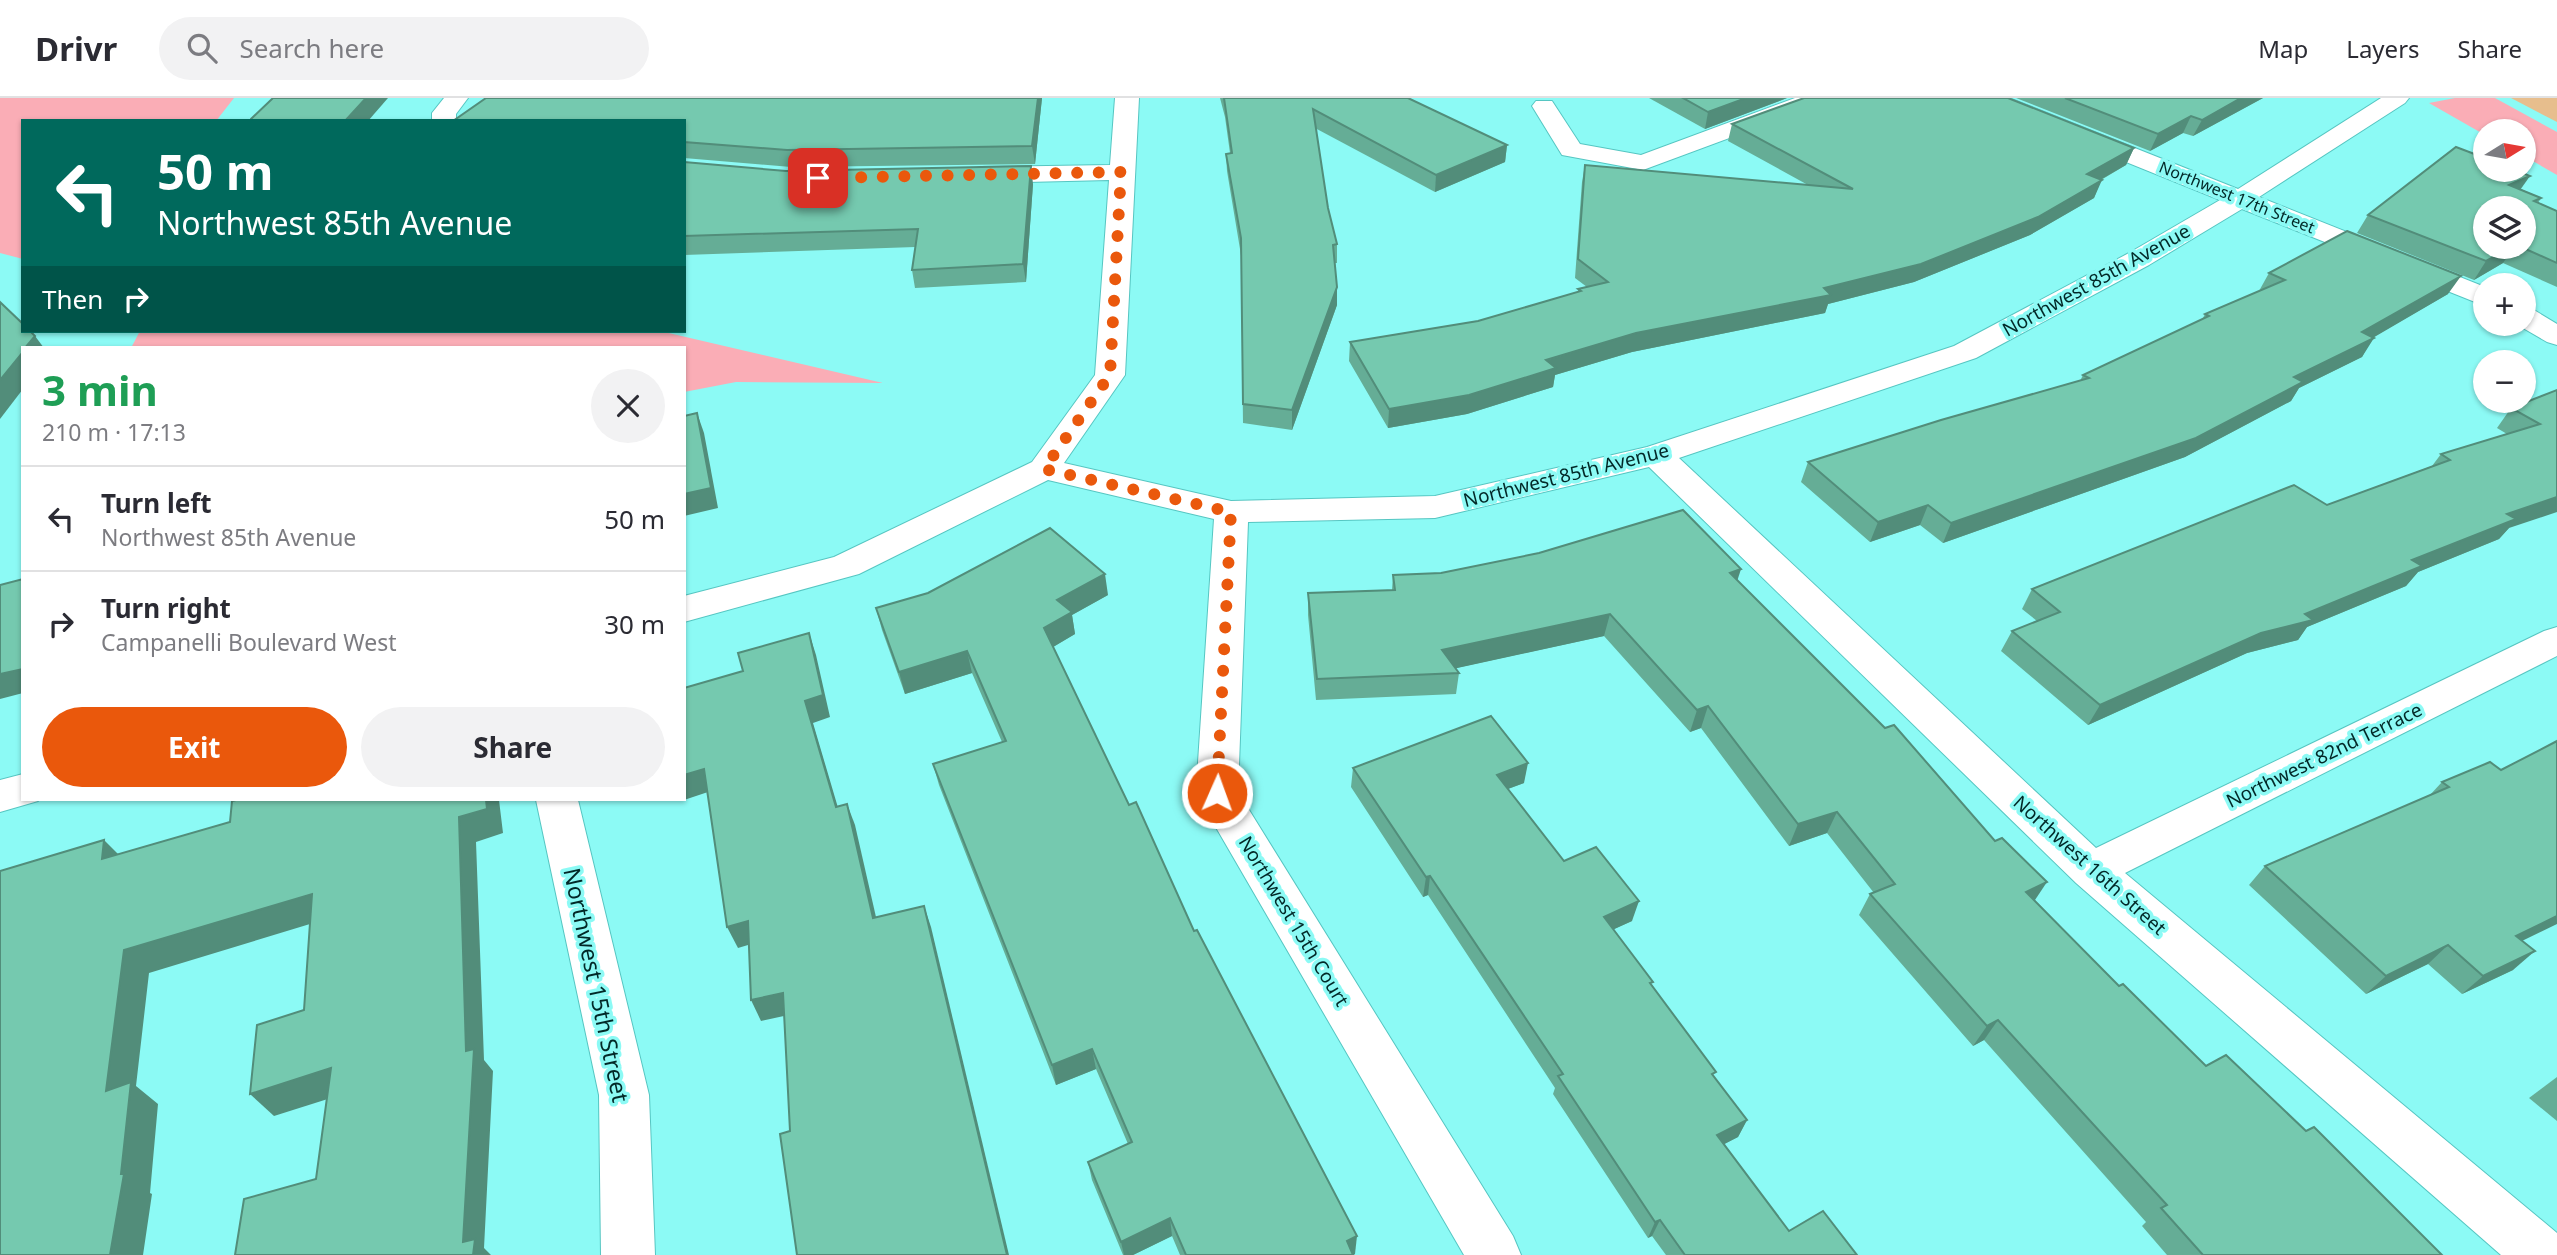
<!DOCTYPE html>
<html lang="en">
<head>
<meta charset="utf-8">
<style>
  :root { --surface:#fff; --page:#f2f2f3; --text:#2b2b33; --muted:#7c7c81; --line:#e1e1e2; --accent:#ea580c }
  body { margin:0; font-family:"Noto Sans",sans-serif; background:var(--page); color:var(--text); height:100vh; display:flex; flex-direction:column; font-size:26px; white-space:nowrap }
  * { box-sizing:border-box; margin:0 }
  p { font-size:23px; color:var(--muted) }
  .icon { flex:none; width:38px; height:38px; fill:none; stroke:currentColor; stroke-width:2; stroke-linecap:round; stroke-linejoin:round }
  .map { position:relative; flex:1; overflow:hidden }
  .side { position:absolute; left:21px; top:248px; width:665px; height:455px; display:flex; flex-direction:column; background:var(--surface); border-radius:0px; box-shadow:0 2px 5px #0004 }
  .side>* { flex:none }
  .top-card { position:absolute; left:21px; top:21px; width:665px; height:214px; border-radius:0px; box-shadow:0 2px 5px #0004; background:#00695c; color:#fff; overflow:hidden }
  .needle { width:46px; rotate:79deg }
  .controls { position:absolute; left:2473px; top:21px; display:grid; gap:14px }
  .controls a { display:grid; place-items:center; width:63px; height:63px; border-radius:50%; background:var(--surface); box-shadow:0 2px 5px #0004; font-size:35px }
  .pin { position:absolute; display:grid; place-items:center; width:60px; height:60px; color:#fff; margin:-30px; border-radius:14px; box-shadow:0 4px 10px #0006 }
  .me { position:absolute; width:77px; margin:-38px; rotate:2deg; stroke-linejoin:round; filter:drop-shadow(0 0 5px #0008) }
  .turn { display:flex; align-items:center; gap:24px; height:147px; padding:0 21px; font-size:32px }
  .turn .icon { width:91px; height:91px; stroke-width:2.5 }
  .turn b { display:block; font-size:49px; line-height:60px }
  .then { display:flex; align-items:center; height:66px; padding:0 21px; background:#0003; gap:14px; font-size:26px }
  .round { display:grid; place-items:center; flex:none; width:74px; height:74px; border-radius:37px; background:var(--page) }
  .headline { display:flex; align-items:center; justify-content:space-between; height:119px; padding:0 21px }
  h1 { font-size:42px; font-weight:700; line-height:52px; color:#1e9e55 }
  .action { display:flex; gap:14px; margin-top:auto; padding:14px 21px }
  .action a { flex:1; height:80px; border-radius:42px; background:var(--accent); color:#fff; font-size:28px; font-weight:700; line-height:80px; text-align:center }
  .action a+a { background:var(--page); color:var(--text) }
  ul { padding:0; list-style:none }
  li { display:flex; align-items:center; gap:21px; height:105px; padding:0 21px; border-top:2px solid var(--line) }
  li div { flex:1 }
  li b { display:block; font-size:26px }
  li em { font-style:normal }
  header { display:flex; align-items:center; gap:42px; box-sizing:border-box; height:98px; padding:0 35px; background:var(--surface); border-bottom:2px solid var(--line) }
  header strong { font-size:33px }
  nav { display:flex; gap:38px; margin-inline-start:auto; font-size:24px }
  .search { width:490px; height:63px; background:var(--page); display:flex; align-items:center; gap:18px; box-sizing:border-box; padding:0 24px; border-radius:38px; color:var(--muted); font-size:26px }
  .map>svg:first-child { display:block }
  .green { fill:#e7be8d }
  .water { fill:#faadb6 }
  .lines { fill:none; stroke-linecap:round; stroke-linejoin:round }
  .street-casing { stroke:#56c6c2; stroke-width:2 }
  .street { fill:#fff; fill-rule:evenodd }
  .wall { fill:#65ad96; fill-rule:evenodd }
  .shaded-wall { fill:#528d7a }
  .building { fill:#75c9af; stroke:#528d7a; stroke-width:2 }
  .route { stroke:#ea580c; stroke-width:12; stroke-dasharray:0 21.6 }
  .labels { text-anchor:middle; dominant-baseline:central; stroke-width:7; stroke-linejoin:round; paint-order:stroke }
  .far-street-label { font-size:16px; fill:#022827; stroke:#8cfaf5 }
  .street-label { font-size:19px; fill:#022827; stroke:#8cfaf5 }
  .near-street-label { font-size:23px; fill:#022827; stroke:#8cfaf5 }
</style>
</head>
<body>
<header>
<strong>Drivr</strong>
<div class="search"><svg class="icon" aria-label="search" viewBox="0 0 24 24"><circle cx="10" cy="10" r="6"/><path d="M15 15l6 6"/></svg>Search here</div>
<nav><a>Map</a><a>Layers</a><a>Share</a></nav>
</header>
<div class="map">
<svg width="2557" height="1157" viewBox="0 0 2557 1157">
  <rect width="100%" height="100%" fill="#8cfaf5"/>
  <path class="green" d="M 2511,0 L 2557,0 L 2557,24 Z"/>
  <g class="water">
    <path d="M 0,0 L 234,0 L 216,23 L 23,23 L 23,161 L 0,155 Z"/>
    <path d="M 2455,0 L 2495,0 L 2557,34 L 2557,77 L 2524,58 L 2524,33 L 2485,33 L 2485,37 L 2429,5 Z"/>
    <path d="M 140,233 L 660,233 L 883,285 L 736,284 L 684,294 L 684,250 L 131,250 Z"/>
  </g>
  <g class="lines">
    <defs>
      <g id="street">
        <path d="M 444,0 L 468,0 L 456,16 L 456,23 L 432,23 L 432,15 Z"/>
        <path d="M 1115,0 L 1139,0 L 1125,277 L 1064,365 L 1231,403 L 1435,398 L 1647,349 L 1954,248 L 2129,155 L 2220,102 L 1980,5 L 1976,0 L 2009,0 L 2238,91 L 2381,0 L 2409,0 L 2405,5 L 2259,99 L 2485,189 L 2485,208 L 2242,111 L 2149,167 L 1976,260 L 1679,360 L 2096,750 L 2544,533 L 2557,529 L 2557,558 L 2125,775 L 2557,1135 L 2557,1157 L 2501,1157 L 2076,785 L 1649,369 L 1435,420 L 1248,424 L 1238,694 L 1513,1138 L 1521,1157 L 1464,1157 L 1196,695 L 1214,421 L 1048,382 L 859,476 L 684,524 L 684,498 L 834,459 L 1032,364 L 1095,277 L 1109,82 L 980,85 L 971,82 L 967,77 L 971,72 L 980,69 L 1110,67 Z"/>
        <path d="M 1795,0 L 1828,0 L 1824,5 L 1643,72 L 1562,57 L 1532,8 L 1536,3 L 1552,3 L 1580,46 L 1641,57 Z"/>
        <path d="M 2524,209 L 2534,212 L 2557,226 L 2557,247 L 2547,244 L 2516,226 L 2524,226 Z"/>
        <path d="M 23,676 L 23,702 L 38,703 L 0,714 L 0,682 Z"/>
        <path d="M 536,702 L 578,702 L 649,997 L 655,1157 L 601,1157 L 599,997 Z"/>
      </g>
    </defs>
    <use href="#street" class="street-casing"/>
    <use href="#street" class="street"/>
  </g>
  <g class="wall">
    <path d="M 486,0 L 1042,0 L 1035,66 L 791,69 L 684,60 L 684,23 Z"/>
    <path d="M 1220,0 L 1408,0 L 1507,47 L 1505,64 L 1435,94 L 1315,30 L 1328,110 L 1337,146 L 1337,165 L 1335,165 L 1337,207 L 1292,332 L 1243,325 L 1241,157 L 1227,73 L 1226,56 L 1230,55 L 1225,19 Z"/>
    <path d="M 1649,0 L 1787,0 L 1705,31 Z"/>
    <path d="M 2016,0 L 2263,0 L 2193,38 L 2183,35 L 2150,53 Z"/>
    <path d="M 1732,26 L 2134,50 L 2126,67 L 2101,82 L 2094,100 L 2030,137 L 1914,184 L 1828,206 L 1825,215 L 1632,254 L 1555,277 L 1553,289 L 1467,316 L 1388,330 L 1349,263 L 1350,244 L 1478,223 L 1578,194 L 1578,191 L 1587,189 L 1575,180 L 1582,84 L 1585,67 L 1808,87 L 1728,43 Z"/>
    <path d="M 684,64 L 786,73 L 1033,86 L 1026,184 L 915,190 L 912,172 L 915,149 L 684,157 Z"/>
    <path d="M 2521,91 L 2541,100 L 2538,105 L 2557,113 L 2557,189 L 2503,165 L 2474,182 L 2357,135 L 2368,117 ZM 2524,110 L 2524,149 L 2485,149 Z"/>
    <path d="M 2269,175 L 2448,196 L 2373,239 L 2362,259 L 2299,290 L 2291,303 L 2185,359 L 1943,445 L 1920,427 L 1870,444 L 1801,384 L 1808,364 L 2080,283 L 2083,277 L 2202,222 L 2205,216 L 2259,193 Z"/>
    <path d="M 2557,292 L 2509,430 L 2499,441 L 2418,474 L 2406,488 L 2307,529 L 2298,542 L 2247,555 L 2088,627 L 2001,553 L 2012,533 L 2037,523 L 2022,511 L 2032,491 L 2327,407 L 2432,368 L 2441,356 L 2507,336 L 2497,330 L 2511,310 Z"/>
    <path d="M 1393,477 L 1738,483 L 2035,802 L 2119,888 L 2206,968 L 2306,1033 L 2442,1157 L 2167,1157 L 2142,1128 L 2146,1124 L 1984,942 L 1973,948 L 1859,817 L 1870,796 L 1874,795 L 1827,735 L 1789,748 L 1701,630 L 1690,634 L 1604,538 L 1456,570 L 1459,575 L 1456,596 L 1316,602 L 1308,517 L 1308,495 L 1392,492 Z"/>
    <path d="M 1108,497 L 1072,517 L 1075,536 L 1053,549 L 1129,707 L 1194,833 L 1355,1156 L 1353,1157 L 1180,1157 L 1172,1138 L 1133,1157 L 1123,1157 L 1092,1082 L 1088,1064 L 1128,1046 L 1096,971 L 1056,987 L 939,687 L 933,666 L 1002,644 L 972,575 L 905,596 L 882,532 L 876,510 Z"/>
    <path d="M 1353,670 L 1524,685 L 1508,691 L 1564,763 L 1632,823 L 1614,831 L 1714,979 L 1747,1022 L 1738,1039 L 1724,1046 L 1789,1133 L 1857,1157 L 1666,1157 L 1652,1138 L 1648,1140 L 1553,996 L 1555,990 L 1428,797 L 1423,799 L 1351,689 Z"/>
    <path d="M 2501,672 L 2523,843 L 2513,872 L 2462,896 L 2428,866 L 2366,896 L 2249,787 L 2265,768 L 2429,698 L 2442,684 Z"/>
    <path d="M 2557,979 L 2557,1023 L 2529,1000 Z"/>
  </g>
  <g class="shaded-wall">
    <path d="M 366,0 L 388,0 L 368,23 L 345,23 Z"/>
    <path d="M 1038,0 L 1042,0 L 1035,66 L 1032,48 Z"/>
    <path d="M 1746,0 L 1787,0 L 1705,31 L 1708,14 Z"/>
    <path d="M 2241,0 L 2263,0 L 2193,38 L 2202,22 Z"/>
    <path d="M 2191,18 L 2183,35 L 2150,53 L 2158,36 Z"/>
    <path d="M 1507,47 L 1505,64 L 1435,94 L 1436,77 Z"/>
    <path d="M 2134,50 L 2126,67 L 2079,94 L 2087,76 Z"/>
    <path d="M 1031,68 L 1033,86 L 1026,184 L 1023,166 Z"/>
    <path d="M 2530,78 L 2518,95 L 2509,87 Z"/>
    <path d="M 2102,82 L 2094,100 L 2030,137 L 1914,184 L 1828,206 L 1825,215 L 1632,254 L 1555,277 L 1553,289 L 1467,316 L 1388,330 L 1389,311 L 1636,235 L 1824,190 Z"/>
    <path d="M 2512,149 L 2514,149 L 2503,165 L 2474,182 L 2486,163 Z"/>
    <path d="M 2461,178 L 2448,196 L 2359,248 L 2374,240 L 2362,259 L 2299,290 L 2291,303 L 2185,359 L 1943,445 L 1951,425 L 2362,234 Z"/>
    <path d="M 1337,189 L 1337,207 L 1292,332 L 1292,312 Z"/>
    <path d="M 35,238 L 44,250 L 25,250 Z"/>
    <path d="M 23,254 L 23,291 L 0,321 L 0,282 Z"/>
    <path d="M 697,315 L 704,335 L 718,410 L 684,418 L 684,396 Z"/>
    <path d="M 2557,399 L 2557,414 L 2509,430 L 2499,441 L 2418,474 L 2406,488 L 2307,529 L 2298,542 L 2247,555 L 2088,627 L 2100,607 L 2305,516 L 2507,416 Z"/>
    <path d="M 1928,407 L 1920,427 L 1870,444 L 1878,424 Z"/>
    <path d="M 1741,471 L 1734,493 L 1730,475 Z"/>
    <path d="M 1105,476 L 1108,497 L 1072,517 L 1075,536 L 1048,552 L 1044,530 L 1057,502 Z"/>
    <path d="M 1610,516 L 1604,538 L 1439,574 L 1442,552 Z"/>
    <path d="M 809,535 L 816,557 L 830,619 L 813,625 L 844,730 L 836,709 L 805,603 Z"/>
    <path d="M 967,553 L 972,575 L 905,596 L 899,574 Z"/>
    <path d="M 23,571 L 23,595 L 0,601 L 0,576 Z"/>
    <path d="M 1708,608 L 1701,630 L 1690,634 L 1697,612 Z"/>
    <path d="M 1528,665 L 1524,685 L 1494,696 L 1497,677 Z"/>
    <path d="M 704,671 L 714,692 L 684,702 L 684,677 Z"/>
    <path d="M 486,702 L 499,702 L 503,735 L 476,744 L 484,962 L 493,973 L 484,1150 L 491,1157 L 473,1157 L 463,1144 L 466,953 L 459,719 Z"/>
    <path d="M 847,706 L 855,727 L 881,841 L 873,820 Z"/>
    <path d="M 1837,714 L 1827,735 L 1789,748 L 1798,726 Z"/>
    <path d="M 104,742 L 128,766 L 102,761 Z"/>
    <path d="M 1430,778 L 1428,797 L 1423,799 L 1426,779 Z"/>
    <path d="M 2047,784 L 2033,805 L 2026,794 Z"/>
    <path d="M 312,796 L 333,819 L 149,875 L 136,988 L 158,1006 L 150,1095 L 152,1096 L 143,1157 L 110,1157 L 121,1076 L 106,993 L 124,852 Z"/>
    <path d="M 1639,803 L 1632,823 L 1599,838 L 1604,819 Z"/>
    <path d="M 924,808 L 931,829 L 1009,1157 L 1007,1157 Z"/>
    <path d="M 2557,818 L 2557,826 L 2495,856 L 2516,838 Z"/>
    <path d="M 748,823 L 758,844 L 738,850 L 727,829 Z"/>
    <path d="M 2448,847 L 2428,866 L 2366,896 L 2386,878 Z"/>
    <path d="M 2535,853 L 2513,872 L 2462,896 L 2483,878 Z"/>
    <path d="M 783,895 L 793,916 L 761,923 L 751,902 Z"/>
    <path d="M 1998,922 L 1984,942 L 1973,948 L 1987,928 Z"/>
    <path d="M 1092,951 L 1096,971 L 1056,987 L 1052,967 Z"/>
    <path d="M 331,970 L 353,993 L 274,1018 L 250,996 Z"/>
    <path d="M 1747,1022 L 1738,1039 L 1709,1054 L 1717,1037 Z"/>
    <path d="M 1170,1120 L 1172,1138 L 1133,1157 L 1124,1157 L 1121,1144 Z"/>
    <path d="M 1660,1122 L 1652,1138 L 1648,1140 L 1655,1124 Z"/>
    <path d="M 1357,1138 L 1355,1156 L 1353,1157 L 1347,1143 Z"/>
  </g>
  <g class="building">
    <path d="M 273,0 L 366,0 L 345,23 L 251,23 L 251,21 Z"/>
    <path d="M 486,0 L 1038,0 L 1032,48 L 787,52 L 684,44 L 684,23 L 453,23 Z"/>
    <path d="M 1224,0 L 1408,0 L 1507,47 L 1436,77 L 1313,11 L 1328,110 L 1337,146 L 1333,147 L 1337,189 L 1292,312 L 1243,306 L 1241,140 L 1226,56 L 1232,55 Z"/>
    <path d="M 1683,0 L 1746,0 L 1708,14 Z"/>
    <path d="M 1804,0 L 2008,0 L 2134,50 L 2087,76 L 2102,82 L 2038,119 L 1921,166 L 1824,190 L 1831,197 L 1636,235 L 1546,262 L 1556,270 L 1469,297 L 1389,311 L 1350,244 L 1478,223 L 1581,193 L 1578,191 L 1608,184 L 1578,161 L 1585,67 L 1853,91 L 1732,26 Z"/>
    <path d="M 2065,0 L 2241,0 L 2202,22 L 2191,18 L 2158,36 Z"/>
    <path d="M 2456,49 L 2485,60 L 2485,72 L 2515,72 L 2530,78 L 2509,87 L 2541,100 L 2534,103 L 2557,113 L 2557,165 L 2521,149 L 2524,149 L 2524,110 L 2485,110 L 2485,149 L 2512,149 L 2486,163 L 2368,117 Z"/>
    <path d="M 684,64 L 786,73 L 1031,68 L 1023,166 L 912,172 L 918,131 L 684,138 Z"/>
    <path d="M 2347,133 L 2461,178 L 2362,234 L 2374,240 L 2294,279 L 2303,284 L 2196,340 L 1951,425 L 1928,407 L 1878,424 L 1808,364 L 1941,322 L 2089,280 L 2083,277 L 2209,218 L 2205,216 L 2285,182 L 2269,175 Z"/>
    <path d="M 0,204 L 23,226 L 23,233 L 30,233 L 35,238 L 25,250 L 23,250 L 23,254 L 0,282 Z"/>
    <path d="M 2557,292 L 2557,399 L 2507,416 L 2516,421 L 2412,462 L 2422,468 L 2305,516 L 2313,522 L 2261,535 L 2100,607 L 2012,533 L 2060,514 L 2032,491 L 2294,387 L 2327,407 L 2450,362 L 2441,356 L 2540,326 L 2511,310 Z"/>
    <path d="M 697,315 L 711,390 L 684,396 L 684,318 Z"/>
    <path d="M 1683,412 L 1741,471 L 1730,475 L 1885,630 L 1894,627 L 1995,743 L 2002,740 L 2047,784 L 2026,794 L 2119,888 L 2123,886 L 2206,968 L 2226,957 L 2306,1033 L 2314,1029 L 2442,1157 L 2203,1157 L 2161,1110 L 2167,1107 L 1998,922 L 1987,928 L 1870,796 L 1895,786 L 1837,714 L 1798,726 L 1708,608 L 1697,612 L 1610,516 L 1442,552 L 1459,575 L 1317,581 L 1308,495 L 1395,492 L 1393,477 L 1441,475 L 1539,455 Z"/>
    <path d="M 1050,430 L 1105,476 L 1057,502 L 1072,514 L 1044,530 L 1129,707 L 1136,704 L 1194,833 L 1197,832 L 1357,1138 L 1347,1143 L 1353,1157 L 1186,1157 L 1170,1120 L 1121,1144 L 1088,1064 L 1132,1044 L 1092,951 L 1052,967 L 933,666 L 1006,643 L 967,553 L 899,574 L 876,510 L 928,495 Z"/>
    <path d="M 23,481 L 23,571 L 0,576 L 0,487 Z"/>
    <path d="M 809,535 L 823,597 L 805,603 L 836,709 L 847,706 L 873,820 L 924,808 L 1007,1157 L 797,1157 L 780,1036 L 790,1033 L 783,895 L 751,902 L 748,823 L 727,829 L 704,671 L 684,677 L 684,590 L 743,573 L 738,555 Z"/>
    <path d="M 1491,618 L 1528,665 L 1497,677 L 1564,763 L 1596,749 L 1639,803 L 1604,819 L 1653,884 L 1650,885 L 1716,974 L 1712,976 L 1747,1022 L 1717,1037 L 1789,1133 L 1823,1113 L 1857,1157 L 1685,1157 L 1660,1122 L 1655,1124 L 1558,978 L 1563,976 L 1430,778 L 1426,779 L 1353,670 Z"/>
    <path d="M 2557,643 L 2557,818 L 2516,838 L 2535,853 L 2483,878 L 2448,847 L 2386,878 L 2265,768 L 2449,689 L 2442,684 L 2490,664 L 2501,672 Z"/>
    <path d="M 236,702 L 486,702 L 487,711 L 459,719 L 466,953 L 474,951 L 463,1144 L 475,1141 L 473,1157 L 235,1157 L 244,1101 L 316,1081 L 331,970 L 250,996 L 257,927 L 304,912 L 312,796 L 124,852 L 106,993 L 131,984 L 121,1076 L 124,1076 L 110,1157 L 0,1157 L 0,773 L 104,742 L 102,761 L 230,724 L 232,703 Z"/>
  </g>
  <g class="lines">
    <path class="route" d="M 818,80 L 1121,74 L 1110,277 L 1044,371 L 1231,414 L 1217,695"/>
  </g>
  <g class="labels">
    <g class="far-street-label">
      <text transform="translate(2237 99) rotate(22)">Northwest 17th Street</text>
    </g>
    <g class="street-label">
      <text transform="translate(2096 182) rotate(-29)">Northwest 85th Avenue</text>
      <text transform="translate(1566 377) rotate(-14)">Northwest 85th Avenue</text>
      <text transform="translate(2324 657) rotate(-26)">Northwest 82nd Terrace</text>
      <text transform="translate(2090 767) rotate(42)">Northwest 16th Street</text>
      <text transform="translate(1294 823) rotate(59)">Northwest 15th Court</text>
    </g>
    <g class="near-street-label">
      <text transform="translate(597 887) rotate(78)">Northwest 15th Street</text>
    </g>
  </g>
</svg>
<div class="controls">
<a><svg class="needle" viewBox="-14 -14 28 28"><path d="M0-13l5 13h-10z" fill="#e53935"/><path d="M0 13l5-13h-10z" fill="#7c7c81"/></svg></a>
<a><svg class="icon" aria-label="layers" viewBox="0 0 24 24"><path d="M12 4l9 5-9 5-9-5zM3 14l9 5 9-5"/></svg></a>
<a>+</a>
<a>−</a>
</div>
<div class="pin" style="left:818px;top:80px;background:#d93025"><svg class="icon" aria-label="arrive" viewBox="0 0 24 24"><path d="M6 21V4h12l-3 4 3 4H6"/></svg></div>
<svg class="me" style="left:1217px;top:695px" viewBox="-20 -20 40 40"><circle r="17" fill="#ea580c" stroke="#fff" stroke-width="3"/><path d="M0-11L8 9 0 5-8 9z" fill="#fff"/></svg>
<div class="top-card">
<div class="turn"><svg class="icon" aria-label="left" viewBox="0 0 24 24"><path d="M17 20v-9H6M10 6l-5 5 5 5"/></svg><div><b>50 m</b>Northwest 85th Avenue</div></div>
<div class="then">Then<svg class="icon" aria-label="right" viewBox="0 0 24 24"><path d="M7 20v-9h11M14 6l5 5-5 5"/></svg></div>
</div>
<section class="side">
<div class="headline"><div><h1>3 min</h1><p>210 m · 17:13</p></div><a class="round"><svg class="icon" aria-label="close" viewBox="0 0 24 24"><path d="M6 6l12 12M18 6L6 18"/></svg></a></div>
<ul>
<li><svg class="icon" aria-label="left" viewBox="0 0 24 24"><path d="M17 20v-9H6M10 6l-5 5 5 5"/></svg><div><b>Turn left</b><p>Northwest 85th Avenue</p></div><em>50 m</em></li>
<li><svg class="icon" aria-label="right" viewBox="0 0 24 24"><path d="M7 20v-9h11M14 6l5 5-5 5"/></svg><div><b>Turn right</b><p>Campanelli Boulevard West</p></div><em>30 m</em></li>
</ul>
<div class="action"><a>Exit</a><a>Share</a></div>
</section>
</div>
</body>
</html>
